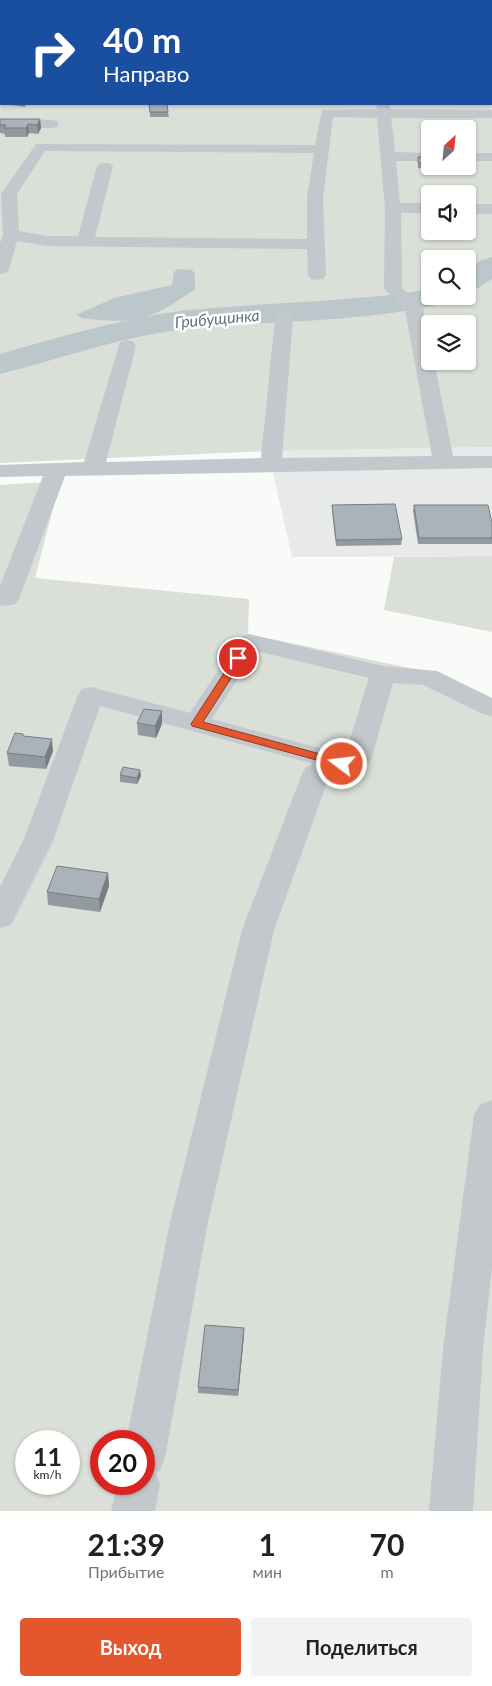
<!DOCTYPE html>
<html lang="ru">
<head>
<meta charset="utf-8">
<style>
  :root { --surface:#fff; --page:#f2f2f2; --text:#202124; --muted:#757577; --accent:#e4572e }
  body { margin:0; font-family:Lato,sans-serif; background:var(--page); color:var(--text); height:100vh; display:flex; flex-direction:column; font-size:19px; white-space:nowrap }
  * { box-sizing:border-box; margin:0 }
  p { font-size:16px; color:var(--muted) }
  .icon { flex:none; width:28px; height:28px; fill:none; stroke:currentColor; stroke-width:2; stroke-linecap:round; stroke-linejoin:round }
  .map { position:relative; height:1511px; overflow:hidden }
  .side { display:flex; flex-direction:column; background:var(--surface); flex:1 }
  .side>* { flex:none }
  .banner { position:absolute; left:0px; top:0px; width:492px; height:105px; box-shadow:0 1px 4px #0004; background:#1a4fa0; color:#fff; overflow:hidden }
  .needle { width:32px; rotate:27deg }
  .tools { position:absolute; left:421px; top:120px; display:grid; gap:10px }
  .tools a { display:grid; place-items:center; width:55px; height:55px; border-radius:5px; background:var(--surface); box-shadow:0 1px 4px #0004; font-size:25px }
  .speed { position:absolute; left:15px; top:1430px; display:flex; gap:10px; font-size:25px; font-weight:700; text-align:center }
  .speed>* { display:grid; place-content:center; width:65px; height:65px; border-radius:50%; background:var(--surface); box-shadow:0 1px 4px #0004; line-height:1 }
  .speed small { font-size:12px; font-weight:400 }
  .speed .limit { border:8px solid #d22; background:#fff; color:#111 }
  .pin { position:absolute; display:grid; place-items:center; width:42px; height:42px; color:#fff; margin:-21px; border:2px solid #fff; border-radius:50%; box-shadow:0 1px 5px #0007 }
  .me { position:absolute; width:55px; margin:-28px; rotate:285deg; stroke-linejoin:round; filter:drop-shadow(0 0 4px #0008) }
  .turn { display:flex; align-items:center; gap:18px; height:105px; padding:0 20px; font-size:22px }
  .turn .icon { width:65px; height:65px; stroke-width:2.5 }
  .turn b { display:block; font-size:35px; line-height:42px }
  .eta { display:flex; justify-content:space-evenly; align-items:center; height:85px; text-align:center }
  .eta b { font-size:30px; font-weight:700; line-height:35px }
  .cta { display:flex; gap:10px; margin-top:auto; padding:10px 20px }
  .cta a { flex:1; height:58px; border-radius:5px; background:var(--accent); color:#fff; font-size:20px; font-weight:700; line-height:58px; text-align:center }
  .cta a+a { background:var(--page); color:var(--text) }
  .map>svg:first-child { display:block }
  .built { fill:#e8e9e9 }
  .green { fill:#dadfd7; fill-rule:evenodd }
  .water { fill:#bbc7cb }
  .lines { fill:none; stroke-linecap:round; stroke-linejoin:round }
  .stream { stroke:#bbc7cb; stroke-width:5 }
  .river { fill:#bbc7cb; fill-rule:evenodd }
  .minor { fill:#c3c8cc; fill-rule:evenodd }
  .wall { fill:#929a9f }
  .shaded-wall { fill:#777d82 }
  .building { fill:#aab3b9; stroke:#777d82 }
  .route { fill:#e4572e; stroke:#94391e }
  .labels { text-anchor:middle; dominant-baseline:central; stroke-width:5; stroke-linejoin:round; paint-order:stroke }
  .far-water-label { font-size:16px; font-style:italic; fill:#60757c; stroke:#fff }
</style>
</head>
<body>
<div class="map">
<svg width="492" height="1511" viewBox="0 0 492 1511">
  <rect width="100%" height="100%" fill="#fafaf8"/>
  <path class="built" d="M 492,447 L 492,556 L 292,557 L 268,451 Z"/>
  <g class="green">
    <path d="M 0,0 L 492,0 L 492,447 L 268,451 L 0,463 ZM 1,1 L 491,1 L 491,104 L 1,104 ZM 430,129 L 468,129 L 468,166 L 430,166 ZM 430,194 L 468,194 L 468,231 L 430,231 ZM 430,259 L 468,259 L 468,296 L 430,296 ZM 430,324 L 468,324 L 468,361 L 430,361 Z"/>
    <path d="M 60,481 L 35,578 L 249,599 L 248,634 L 429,672 L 492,701 L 492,1511 L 0,1511 L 0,485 ZM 26,1441 L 69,1441 L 69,1484 L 26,1484 ZM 101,1441 L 144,1441 L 144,1484 L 101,1484 Z"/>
    <path d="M 492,556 L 492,632 L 384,610 L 394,557 Z"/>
  </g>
  <path class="water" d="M 178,269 L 192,270 L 195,274 L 195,289 C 151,320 136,325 82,318 L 76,315 L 114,298 L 172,285 L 174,272 Z"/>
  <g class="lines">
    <path class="stream" d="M 131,311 L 143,326"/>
    <g class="river">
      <path d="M 492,257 L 492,279 L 478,288 L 468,291 L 468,269 L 482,260 Z"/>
      <path d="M 430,289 L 430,296 L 454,296 L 450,302 C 362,324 270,319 181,330 C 118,337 61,359 0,374 L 0,354 C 60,337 119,319 181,311 C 264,302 347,303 430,289 Z"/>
    </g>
    <g class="minor">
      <rect x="67" y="0" width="12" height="1"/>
      <rect x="332" y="0" width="12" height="1"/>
      <rect x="366" y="0" width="12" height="1"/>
      <rect x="491" y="4" width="1" height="8"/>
      <rect x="0" y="17" width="1" height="8"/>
      <rect x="491" y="35" width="1" height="8"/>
      <rect x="0" y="46" width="1" height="8"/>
      <rect x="491" y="69" width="1" height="8"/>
      <path d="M 376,104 L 390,104 L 390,109 L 492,110 L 492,118 L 391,118 L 395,152 L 430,153 L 430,161 L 396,161 L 400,203 L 430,203 L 430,213 L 401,213 L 402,288 L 423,308 L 430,342 L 430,361 L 434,361 L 453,456 L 492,456 L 492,468 L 65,476 L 19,599 L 16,604 L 7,606 L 0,605 L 0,586 L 43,476 L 0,477 L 0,465 L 84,462 L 120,342 L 127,340 L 134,342 L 136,346 L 106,462 L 261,458 L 275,318 L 278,314 L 284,313 L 290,314 L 293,318 L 282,458 L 432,456 L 405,310 L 384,289 L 385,208 L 377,118 L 333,117 L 323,198 L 326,275 L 323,279 L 317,280 L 311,279 L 308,275 L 307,249 L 46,246 L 17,241 L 9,269 L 6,273 L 0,274 L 0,243 L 3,235 L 1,194 L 36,144 L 315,145 L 322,110 L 377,109 ZM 45,151 L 314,153 L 307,198 L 307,239 L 95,237 L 113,166 L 110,163 L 100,163 L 97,166 L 78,236 L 46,236 L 19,231 L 17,194 Z"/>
      <path d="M 0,119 L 52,120 L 57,121 L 59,124 L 57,127 L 52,128 L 0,127 Z"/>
      <rect x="468" y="153" width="24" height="8"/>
      <rect x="468" y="204" width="24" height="10"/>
      <path d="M 249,634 L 383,666 L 437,671 L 492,698 L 492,716 L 483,714 L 423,685 L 393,683 L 372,757 L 368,763 L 328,780 L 274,930 L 207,1227 L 165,1457 L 159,1472 L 156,1473 L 160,1484 L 155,1511 L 111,1511 L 118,1484 L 144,1484 L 144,1441 L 126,1441 L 169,1227 L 242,930 L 302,774 L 306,767 L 314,764 L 100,706 L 53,841 L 11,925 L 0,928 L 0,887 L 23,841 L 78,695 L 82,689 L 91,687 L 190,713 L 240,637 ZM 256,651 L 369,678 L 346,752 L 341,754 L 212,719 Z"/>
      <path d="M 492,1100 L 492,1269 L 483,1349 L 473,1511 L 429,1511 L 443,1349 L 474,1115 L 480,1105 Z"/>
    </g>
  </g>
  <g class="wall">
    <path d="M 12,104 L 26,104 L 25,107 L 12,105 Z"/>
    <path d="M 149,104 L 168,112 L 169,117 L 150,117 Z"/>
    <path d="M 0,119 L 40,119 L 41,128 L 38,134 L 29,133 L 27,137 L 5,137 L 5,134 L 0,133 Z"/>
    <path d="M 418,157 L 430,158 L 430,166 L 433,166 L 432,169 L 418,168 Z"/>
    <path d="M 332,505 L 402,539 L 401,545 L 336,546 L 332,511 Z"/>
    <path d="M 414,505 L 492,523 L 492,544 L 418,544 L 413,511 Z"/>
    <path d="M 162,711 L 162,724 L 156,738 L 138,735 L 137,723 Z"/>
    <path d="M 23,736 L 53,751 L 46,769 L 9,766 L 7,753 Z"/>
    <path d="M 120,775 L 141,776 L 137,784 L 120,782 Z"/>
    <path d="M 108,873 L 109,886 L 100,912 L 48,905 L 47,892 Z"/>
    <path d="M 244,1335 L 238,1396 L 198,1393 L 198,1387 Z"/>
  </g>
  <g class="shaded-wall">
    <path d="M 40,119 L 41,128 L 38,134 L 37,125 Z"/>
    <path d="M 28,124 L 29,133 L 27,137 L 26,128 Z"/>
    <path d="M 162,711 L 162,724 L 156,738 L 155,726 Z"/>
    <path d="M 52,739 L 53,751 L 46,769 L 45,757 Z"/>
    <path d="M 140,770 L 141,776 L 137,784 L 137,778 Z"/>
    <path d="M 108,873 L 109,886 L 100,912 L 99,899 Z"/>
    <path d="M 244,1328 L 244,1335 L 238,1396 L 238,1390 Z"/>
  </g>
  <g class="building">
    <path d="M 15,0 L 33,0 L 33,1 L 14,1 Z"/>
    <path d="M 149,104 L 167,104 L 168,112 L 150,112 Z"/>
    <path d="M 0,119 L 40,119 L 37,125 L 28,124 L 26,128 L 4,128 L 6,125 L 0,125 Z"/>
    <path d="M 418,157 L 430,158 L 430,164 L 418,163 Z"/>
    <path d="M 395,504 L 402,539 L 336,540 L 332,505 Z"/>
    <path d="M 414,505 L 488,505 L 492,523 L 492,538 L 419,538 Z"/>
    <path d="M 144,709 L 162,711 L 155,726 L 137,723 Z"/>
    <path d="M 15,733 L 23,734 L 23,736 L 52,739 L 45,757 L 7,753 Z"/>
    <path d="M 123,767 L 140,770 L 137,778 L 120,775 Z"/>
    <path d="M 57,866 L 108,873 L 99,899 L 47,892 Z"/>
    <path d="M 205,1325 L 244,1328 L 238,1390 L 198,1387 Z"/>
  </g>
  <path class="route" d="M 238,655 L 244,658 L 203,722 L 346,761 L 348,764 L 346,766 L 342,767 L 192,726 L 191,724 L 235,656 Z"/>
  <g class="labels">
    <g class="far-water-label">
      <text transform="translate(217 318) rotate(-5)">Грибущинка</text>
    </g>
  </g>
</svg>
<div class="tools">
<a><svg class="needle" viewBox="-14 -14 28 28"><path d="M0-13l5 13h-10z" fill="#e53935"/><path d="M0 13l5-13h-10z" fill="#757577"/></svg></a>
<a><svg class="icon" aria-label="sound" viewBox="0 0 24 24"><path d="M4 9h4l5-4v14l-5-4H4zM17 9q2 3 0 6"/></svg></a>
<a><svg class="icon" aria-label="search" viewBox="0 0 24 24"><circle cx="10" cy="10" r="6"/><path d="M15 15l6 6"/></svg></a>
<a><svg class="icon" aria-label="layers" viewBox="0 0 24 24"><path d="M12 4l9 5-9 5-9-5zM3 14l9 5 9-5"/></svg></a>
</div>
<div class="speed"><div>11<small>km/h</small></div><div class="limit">20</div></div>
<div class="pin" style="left:238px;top:658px;background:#d93025"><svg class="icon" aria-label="arrive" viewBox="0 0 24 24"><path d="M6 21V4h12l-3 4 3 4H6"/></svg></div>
<svg class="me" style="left:342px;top:764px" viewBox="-20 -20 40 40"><circle r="17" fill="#e4572e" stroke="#fff" stroke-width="3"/><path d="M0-11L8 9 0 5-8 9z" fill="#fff"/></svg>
<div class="banner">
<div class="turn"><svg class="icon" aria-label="right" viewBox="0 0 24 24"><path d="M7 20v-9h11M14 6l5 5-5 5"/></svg><div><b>40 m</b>Направо</div></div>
</div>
</div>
<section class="side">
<div class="eta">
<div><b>21:39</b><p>Прибытие</p></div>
<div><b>1</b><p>мин</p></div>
<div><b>70</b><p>m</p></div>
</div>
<div class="cta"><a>Выход</a><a>Поделиться</a></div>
</section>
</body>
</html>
